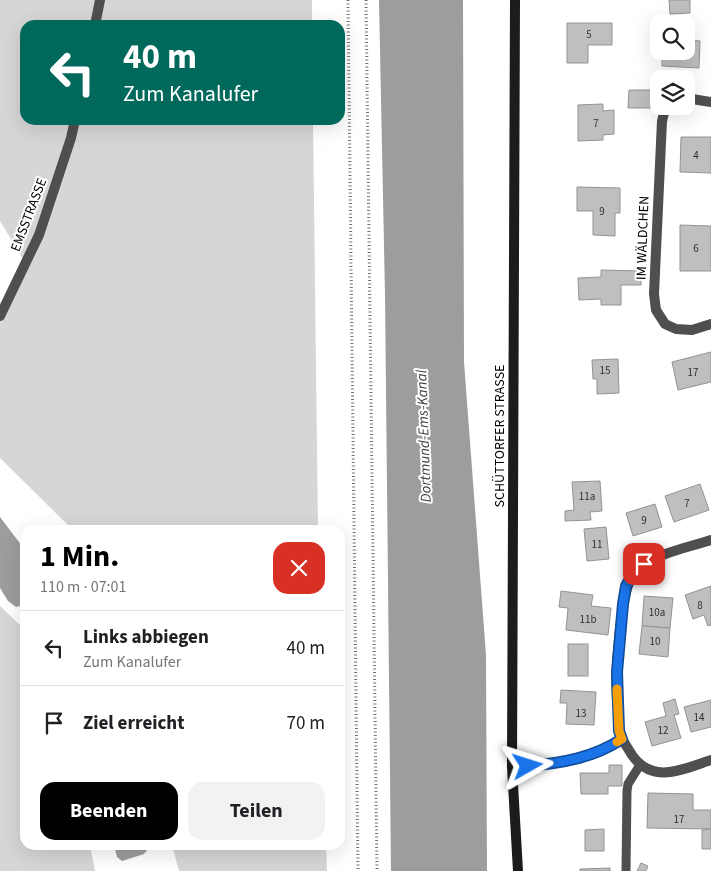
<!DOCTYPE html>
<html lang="de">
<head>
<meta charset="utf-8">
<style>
  :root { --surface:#fff; --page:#f2f2f2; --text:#202124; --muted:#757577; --line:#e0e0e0; --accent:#000 }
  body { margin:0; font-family:"Source Sans 3",sans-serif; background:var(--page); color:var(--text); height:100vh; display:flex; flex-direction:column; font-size:19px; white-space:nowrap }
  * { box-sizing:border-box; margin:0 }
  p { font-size:16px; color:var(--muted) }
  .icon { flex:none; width:28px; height:28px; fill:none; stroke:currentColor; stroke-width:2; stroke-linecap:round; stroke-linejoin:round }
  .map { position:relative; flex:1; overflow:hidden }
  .side { position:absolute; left:20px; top:525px; width:325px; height:325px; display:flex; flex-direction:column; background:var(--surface); border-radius:15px; box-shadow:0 5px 20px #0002 }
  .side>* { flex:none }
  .top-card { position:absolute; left:20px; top:20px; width:325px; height:105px; border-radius:15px; box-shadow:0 5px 20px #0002; background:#00695c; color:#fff; overflow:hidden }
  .buttons { position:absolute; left:650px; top:15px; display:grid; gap:10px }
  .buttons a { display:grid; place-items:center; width:45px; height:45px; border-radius:10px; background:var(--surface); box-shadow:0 5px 20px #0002; font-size:25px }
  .pin { position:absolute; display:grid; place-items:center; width:42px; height:42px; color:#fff; margin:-21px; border-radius:10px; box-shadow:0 2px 8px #0006 }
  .me { position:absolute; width:55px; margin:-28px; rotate:84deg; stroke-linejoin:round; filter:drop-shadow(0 0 4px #0008) }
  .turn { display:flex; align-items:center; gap:18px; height:105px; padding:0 20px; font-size:22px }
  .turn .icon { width:65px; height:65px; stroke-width:2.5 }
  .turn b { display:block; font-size:35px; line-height:42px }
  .round { display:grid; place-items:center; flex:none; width:52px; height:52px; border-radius:15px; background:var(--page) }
  .summary { display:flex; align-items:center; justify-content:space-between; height:85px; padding:0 20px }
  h1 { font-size:30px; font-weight:700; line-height:38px; color:var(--accent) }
  .button { display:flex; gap:10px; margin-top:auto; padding:10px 20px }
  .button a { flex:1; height:58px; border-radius:15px; background:var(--accent); color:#fff; font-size:20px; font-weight:700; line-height:58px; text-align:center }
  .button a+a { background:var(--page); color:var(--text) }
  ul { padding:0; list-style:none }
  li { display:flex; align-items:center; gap:15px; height:75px; padding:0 20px; border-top:1px solid var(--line) }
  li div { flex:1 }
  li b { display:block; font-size:19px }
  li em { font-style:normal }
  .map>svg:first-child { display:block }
  .green { fill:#d6d6d6 }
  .water { fill:#9d9d9d }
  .building { fill:#bfbfbf; stroke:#939393 }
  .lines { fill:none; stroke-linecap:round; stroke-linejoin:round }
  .path { stroke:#717171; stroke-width:3; stroke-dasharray:1 2.5; stroke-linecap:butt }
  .lane { stroke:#4f4f4f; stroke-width:9 }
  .street { stroke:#4f4f4f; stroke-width:10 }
  .secondary { stroke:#1c1c1c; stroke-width:10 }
  .route-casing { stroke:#114b97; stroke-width:12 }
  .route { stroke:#1a73e8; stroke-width:9 }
  .slow { stroke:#f59e0b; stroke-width:9 }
  .labels { text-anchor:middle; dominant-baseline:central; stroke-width:4; stroke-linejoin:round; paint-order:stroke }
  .number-label { font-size:11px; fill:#303030 }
  .street-label { font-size:14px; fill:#000; stroke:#fff }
  .water-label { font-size:15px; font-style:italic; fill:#3e3e3e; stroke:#fff }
</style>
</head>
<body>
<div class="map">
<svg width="711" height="871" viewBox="0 0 711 871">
  <rect width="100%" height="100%" fill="#fff"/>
  <g class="green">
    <path d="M 0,0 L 312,0 L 312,25 L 25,25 L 25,120 L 313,120 L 318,530 L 73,530 L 0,458 L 0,322 L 26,264 L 0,221 Z"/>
    <path d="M 0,606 L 21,626 L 25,636 L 25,845 L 90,845 L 95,871 L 0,871 Z"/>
    <path d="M 172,845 L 326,845 L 327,871 L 179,871 Z"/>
  </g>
  <g class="water">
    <path d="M 379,0 L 463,0 L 464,362 L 486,655 L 487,871 L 391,871 L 385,295 Z"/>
    <path d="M 0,517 L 25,550 L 25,605 L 16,607 L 8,601 L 0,588 Z"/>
    <path d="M 114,845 L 147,845 L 148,849 L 144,854 L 122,861 L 117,857 Z"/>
  </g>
  <g class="building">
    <path d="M 669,0 L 690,0 L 690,13 L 670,14 Z"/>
    <path d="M 567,23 L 612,23 L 612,45 L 588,45 L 588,63 L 567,63 Z"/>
    <path d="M 686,32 L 689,32 L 689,40 L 700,41 L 699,68 L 662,66 L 662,51 L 686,51 Z"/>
    <path d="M 629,90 L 652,90 L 651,108 L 628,108 Z"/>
    <path d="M 603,104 L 603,111 L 614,110 L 614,134 L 603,135 L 603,140 L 578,141 L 578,105 Z"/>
    <path d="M 681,137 L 711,137 L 711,173 L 680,172 Z"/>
    <path d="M 577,187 L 620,188 L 620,213 L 615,213 L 615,236 L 593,235 L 593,211 L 577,211 Z"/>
    <path d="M 680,225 L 711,226 L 711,271 L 680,271 Z"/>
    <path d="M 601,270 L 641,271 L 641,285 L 621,285 L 621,305 L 601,305 L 601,299 L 579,300 L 578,278 L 601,277 Z"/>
    <path d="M 711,352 L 711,382 L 678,390 L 672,362 Z"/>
    <path d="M 618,359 L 619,393 L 597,394 L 597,379 L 593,379 L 592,360 Z"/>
    <path d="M 600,481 L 602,511 L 590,512 L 591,520 L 565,521 L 565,511 L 574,510 L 572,482 Z"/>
    <path d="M 700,484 L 709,510 L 674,522 L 665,496 Z"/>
    <path d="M 655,504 L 662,527 L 633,536 L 626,513 Z"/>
    <path d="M 606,527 L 609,559 L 587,561 L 584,529 Z"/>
    <path d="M 711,586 L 711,625 L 708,626 L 704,615 L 693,619 L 685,595 Z"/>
    <path d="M 561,591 L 593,595 L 591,606 L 611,608 L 608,635 L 566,630 L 568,608 L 559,607 Z"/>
    <path d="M 644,596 L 673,598 L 670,628 L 642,626 Z"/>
    <path d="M 642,626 L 670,628 L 668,657 L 639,654 Z"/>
    <rect x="568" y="644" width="20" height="32"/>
    <path d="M 561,690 L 596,692 L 594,725 L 566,724 L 567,703 L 560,703 Z"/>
    <path d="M 675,699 L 679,714 L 674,715 L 681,738 L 652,746 L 645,722 L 666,716 L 663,703 Z"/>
    <path d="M 711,700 L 711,727 L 691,732 L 684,707 Z"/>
    <path d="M 609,765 L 622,765 L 622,786 L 608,786 L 608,794 L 581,794 L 580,773 L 609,773 Z"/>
    <path d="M 648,793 L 693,794 L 693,810 L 711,810 L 711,829 L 647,828 Z"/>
    <path d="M 604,829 L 604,851 L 585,851 L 585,830 Z"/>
    <path d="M 711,829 L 711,849 L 702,849 L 702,830 Z"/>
    <path d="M 641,863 L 648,866 L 646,871 L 637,871 Z"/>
    <path d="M 610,868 L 610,871 L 580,871 L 580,869 Z"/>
  </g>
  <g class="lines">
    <g class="path">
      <path d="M 348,0 L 358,871"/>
      <path d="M 366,0 L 377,871"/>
    </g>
    <path class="lane" d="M 626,871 L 627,791 L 628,784 L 640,765"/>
    <g class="street">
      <path d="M 95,25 L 100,0"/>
      <path d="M 686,100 L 692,99 L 711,102"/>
      <path d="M 669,106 L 665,109 L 662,121 L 654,294 L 656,310 L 665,324 L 676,329 L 692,330 L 711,324"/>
      <path d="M 0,316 L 39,235 L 71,138 L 75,120"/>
      <path d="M 711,540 C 690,547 648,555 634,573 C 620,590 615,676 617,700 C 618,711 620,720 619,731 C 622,740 627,747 632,755 C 653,785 683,769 711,760"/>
      <path d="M 512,767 C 553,764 587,761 622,739"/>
    </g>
    <path class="secondary" d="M 515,0 L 512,767 L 518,871"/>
  </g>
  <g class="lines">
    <defs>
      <path id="route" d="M 528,766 C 562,763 593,758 622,739 L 619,731 L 617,672 L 623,604 L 626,586 L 634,572 L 644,564"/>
    </defs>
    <use href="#route" class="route-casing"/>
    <use href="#route" class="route"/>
    <path class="slow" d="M 617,689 L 619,731 L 622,739 L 617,742"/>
  </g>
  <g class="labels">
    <g class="number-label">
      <text x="589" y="34">5</text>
      <text x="596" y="123">7</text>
      <text x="696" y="155">4</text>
      <text x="602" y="211">9</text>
      <text x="696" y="248">6</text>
      <text x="605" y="370">15</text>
      <text x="693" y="372">17</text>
      <text x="587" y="496">11a</text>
      <text x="687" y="503">7</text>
      <text x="644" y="520">9</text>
      <text x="597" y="544">11</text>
      <text x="700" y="605">8</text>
      <text x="657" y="612">10a</text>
      <text x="588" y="619">11b</text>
      <text x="655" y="641">10</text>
      <text x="581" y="713">13</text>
      <text x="699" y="717">14</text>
      <text x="663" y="730">12</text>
      <text x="679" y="819">17</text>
    </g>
    <g class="street-label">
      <text transform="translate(29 215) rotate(-69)">EMSSTRASSE</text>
      <text transform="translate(643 238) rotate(-88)">IM WÄLDCHEN</text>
      <text transform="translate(500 436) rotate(-90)">SCHÜTTORFER STRASSE</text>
    </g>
    <g class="water-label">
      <text transform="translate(424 436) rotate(-92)">Dortmund-Ems-Kanal</text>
    </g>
  </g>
</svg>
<div class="buttons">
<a><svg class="icon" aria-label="search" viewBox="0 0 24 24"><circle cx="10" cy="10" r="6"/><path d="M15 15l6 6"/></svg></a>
<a><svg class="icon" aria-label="layers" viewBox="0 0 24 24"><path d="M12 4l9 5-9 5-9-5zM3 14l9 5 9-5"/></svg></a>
</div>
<div class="pin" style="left:644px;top:564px;background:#d93025"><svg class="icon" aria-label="arrive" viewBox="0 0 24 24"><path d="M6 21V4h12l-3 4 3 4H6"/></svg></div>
<svg class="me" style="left:528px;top:766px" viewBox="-20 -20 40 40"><path d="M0-17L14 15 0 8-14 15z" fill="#1a73e8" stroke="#fff" stroke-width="4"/></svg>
<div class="top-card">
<div class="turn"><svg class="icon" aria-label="left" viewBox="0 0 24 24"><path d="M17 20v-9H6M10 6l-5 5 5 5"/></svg><div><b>40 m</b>Zum Kanalufer</div></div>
</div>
<section class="side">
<div class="summary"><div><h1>1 Min.</h1><p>110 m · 07:01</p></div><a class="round" style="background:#d93025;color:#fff"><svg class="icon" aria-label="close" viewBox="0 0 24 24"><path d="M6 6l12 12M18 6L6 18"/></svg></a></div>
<ul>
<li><svg class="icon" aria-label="left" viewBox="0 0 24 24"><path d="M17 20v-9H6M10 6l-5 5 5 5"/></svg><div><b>Links abbiegen</b><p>Zum Kanalufer</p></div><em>40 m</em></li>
<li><svg class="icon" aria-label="arrive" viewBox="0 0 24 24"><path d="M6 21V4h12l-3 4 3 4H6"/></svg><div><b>Ziel erreicht</b></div><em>70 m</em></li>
</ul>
<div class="button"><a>Beenden</a><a>Teilen</a></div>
</section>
</div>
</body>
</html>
